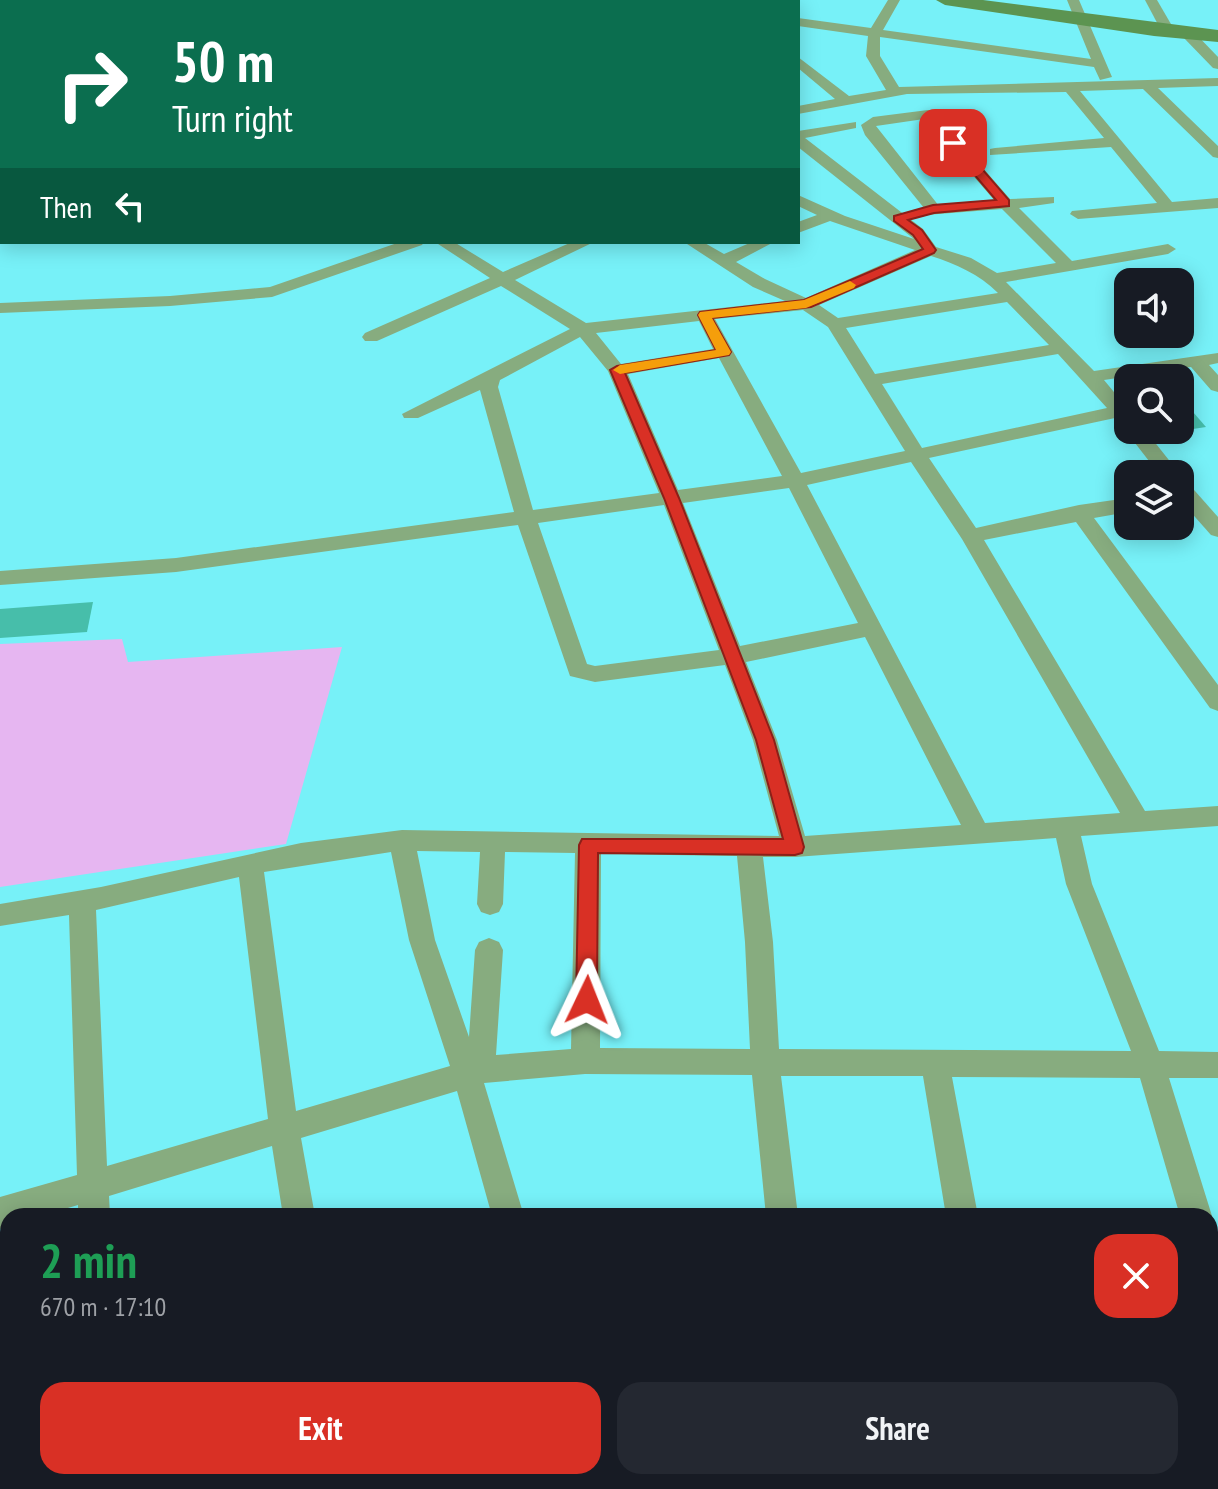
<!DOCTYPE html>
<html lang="en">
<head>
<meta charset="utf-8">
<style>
  :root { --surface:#171b24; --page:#242831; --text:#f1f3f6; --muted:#9ea1a6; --accent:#d93025 }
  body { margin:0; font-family:"PT Sans Narrow",sans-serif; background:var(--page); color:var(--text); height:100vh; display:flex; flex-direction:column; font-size:30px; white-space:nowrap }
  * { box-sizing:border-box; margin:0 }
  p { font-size:26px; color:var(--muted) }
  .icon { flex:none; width:44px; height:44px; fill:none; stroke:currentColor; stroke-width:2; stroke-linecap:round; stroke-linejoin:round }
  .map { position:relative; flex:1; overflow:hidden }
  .side { position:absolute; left:0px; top:1208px; width:1218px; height:282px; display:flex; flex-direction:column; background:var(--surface); border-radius:24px 24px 0 0; box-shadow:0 4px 20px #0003 }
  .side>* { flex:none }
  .top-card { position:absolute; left:0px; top:0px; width:800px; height:244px; box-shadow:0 4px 20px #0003; background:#0b6e4f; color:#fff; overflow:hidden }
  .fabs { position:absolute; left:1114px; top:268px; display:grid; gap:16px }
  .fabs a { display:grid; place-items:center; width:80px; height:80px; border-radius:16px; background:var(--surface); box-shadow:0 4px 20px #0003; font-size:40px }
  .pin { position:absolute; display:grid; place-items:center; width:68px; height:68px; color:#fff; margin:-34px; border-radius:16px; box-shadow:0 4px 12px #0006 }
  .me { position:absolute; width:88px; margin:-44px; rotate:2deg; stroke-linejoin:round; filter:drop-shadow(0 0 6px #0008) }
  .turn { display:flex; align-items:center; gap:28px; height:168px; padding:0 40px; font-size:36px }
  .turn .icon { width:104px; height:104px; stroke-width:2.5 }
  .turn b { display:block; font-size:56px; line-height:68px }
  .then { display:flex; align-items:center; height:76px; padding:0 40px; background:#0003; gap:16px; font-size:30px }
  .round { display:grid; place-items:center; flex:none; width:84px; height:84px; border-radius:24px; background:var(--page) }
  .head { display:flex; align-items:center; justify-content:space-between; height:136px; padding:0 40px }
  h1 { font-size:48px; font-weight:800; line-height:60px; color:#1e9e55 }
  .primary-button { display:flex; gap:16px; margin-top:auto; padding:16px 40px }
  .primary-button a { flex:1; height:92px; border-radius:24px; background:var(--accent); color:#fff; font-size:32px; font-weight:800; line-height:92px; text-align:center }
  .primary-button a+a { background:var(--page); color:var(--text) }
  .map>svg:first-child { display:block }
  .green { fill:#e6b6f1 }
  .building { fill:#47beaa }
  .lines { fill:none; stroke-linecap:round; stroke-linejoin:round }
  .lane { fill:#87ac7f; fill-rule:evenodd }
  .street { fill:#87ac7f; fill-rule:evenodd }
  .secondary { fill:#5c9451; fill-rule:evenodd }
  .route { fill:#d93025; stroke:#8d1f18; stroke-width:2 }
  .slow { fill:#f59e0b }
</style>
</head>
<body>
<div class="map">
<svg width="1218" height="1489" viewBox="0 0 1218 1489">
  <rect width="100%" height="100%" fill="#77f1f8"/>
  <path class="green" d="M 122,639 L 128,662 L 342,647 L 286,844 L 0,887 L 0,644 Z"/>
  <g class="building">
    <path d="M 1180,397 L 1206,427 L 1180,431 Z"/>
    <path d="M 93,602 L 87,632 L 0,638 L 0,609 Z"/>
  </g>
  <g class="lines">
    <g class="lane">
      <path d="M 122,0 L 129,0 L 131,2 L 124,2 Z"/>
      <path d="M 200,0 L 207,0 L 209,2 L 202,2 Z"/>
    </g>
    <g class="street">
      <path d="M 85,0 L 99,0 L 100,2 L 86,2 Z"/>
      <path d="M 528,0 L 541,0 L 542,2 L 529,2 Z"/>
      <path d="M 619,0 L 632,0 L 633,2 L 620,2 Z"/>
      <path d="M 719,0 L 733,0 L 734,2 L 720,2 Z"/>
      <path d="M 888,0 L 900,0 L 883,30 L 1091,59 L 1067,0 L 1079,0 L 1112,77 L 1100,80 L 1094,67 L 880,37 L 880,56 L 899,87 L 1218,78 L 1218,86 L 1158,88 L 1218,146 L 1218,158 L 1213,157 L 1143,89 L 1080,91 L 1172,202 L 1218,198 L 1218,208 L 1078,219 L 1070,214 L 1072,211 L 1157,203 L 1111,147 L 990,155 L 990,149 L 995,148 L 1104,138 L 1066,92 L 907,94 L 798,114 L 798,106 L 835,99 L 798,68 L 798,57 L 849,96 L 886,90 L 866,56 L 868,36 L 798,26 L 798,18 L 871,28 Z"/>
      <path d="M 1145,0 L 1157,0 L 1175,31 L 1173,34 L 1163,34 Z"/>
      <rect x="0" y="4" width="2" height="8"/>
      <path d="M 1182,30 L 1192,30 L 1218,57 L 1218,69 L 1213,68 L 1182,36 Z"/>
      <path d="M 0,80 L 2,80 L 0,89 Z"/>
      <path d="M 928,110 L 933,111 L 1010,199 L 1054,197 L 1054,203 L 1019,208 L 1072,261 L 1168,244 L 1176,249 L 1168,254 L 1006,282 L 1094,371 L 1218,353 L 1218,363 L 1209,365 L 1218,375 L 1218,392 L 1211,390 L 1191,367 L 1104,380 L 1128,409 L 1128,426 L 1120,424 L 1115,418 L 929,458 L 976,528 L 1079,505 L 1128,498 L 1128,512 L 1094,518 L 1218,685 L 1218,711 L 1210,708 L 1076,522 L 984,540 L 1145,811 L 1218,806 L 1218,826 L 1081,836 L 1092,884 L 1159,1051 L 1218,1052 L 1218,1078 L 1169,1078 L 1212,1216 L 1210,1220 L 1210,1216 L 1180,1216 L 1140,1078 L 952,1077 L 978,1216 L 946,1216 L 923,1076 L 781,1076 L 798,1216 L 766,1216 L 752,1075 L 585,1074 L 484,1083 L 524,1216 L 492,1216 L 457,1091 L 301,1138 L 315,1216 L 283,1216 L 272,1146 L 109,1196 L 110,1216 L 78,1216 L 78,1205 L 41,1216 L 8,1216 L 8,1226 L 0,1229 L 0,1197 L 77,1175 L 69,915 L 0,926 L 0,904 L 101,887 L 301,843 L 402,830 L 779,836 L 753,740 L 725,665 L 595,682 L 570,676 L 518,525 L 176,572 L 0,585 L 0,571 L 176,558 L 514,512 L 480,390 L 418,418 L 404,418 L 402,414 L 570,329 L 501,286 L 377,341 L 365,341 L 362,337 L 365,333 L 490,278 L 435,242 L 454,242 L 503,272 L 572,242 L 594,242 L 515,280 L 586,323 L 785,301 L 753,287 L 684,242 L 703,242 L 724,254 L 752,242 L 774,242 L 736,262 L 765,279 L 806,298 L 915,250 L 830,221 L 798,233 L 798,222 L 817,215 L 798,206 L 798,195 L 845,216 L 914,239 L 798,147 L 798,131 L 856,122 L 856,128 L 805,138 L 923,229 L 936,247 L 971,258 L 997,273 L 1056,263 L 1002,209 L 913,216 L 913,210 L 924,208 L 865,135 L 861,125 L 873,117 ZM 924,119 L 995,201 L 939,206 L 876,126 ZM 931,256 C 956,264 979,274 998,293 L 838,318 L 819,305 ZM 1007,302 L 1049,345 L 875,374 L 846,328 ZM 803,310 L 828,327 L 905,451 L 801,473 L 715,319 ZM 699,321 L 713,349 L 621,364 L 596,333 ZM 580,337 L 608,371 L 659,493 L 533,510 L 498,387 L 500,380 ZM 1058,354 L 1107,408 L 922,448 L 882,384 ZM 719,358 L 782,476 L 678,490 L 628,374 ZM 911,462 L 962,539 L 1120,813 L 985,823 L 807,485 ZM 789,488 L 858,623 L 740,646 L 683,503 ZM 664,505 L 719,650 L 595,666 L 587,664 L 538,523 ZM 865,637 L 961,825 L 805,836 L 777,740 L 746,662 ZM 1056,838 L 1066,884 L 1131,1051 L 779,1049 L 773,942 L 763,857 L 795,857 ZM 417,851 L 480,852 L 477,904 L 481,912 L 490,915 L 499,912 L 503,904 L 505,852 L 575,853 L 571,1049 L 496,1055 L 503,950 L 499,942 L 489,938 L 479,942 L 475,950 L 469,1037 L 435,940 ZM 391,852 L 409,940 L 450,1066 L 296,1111 L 264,872 ZM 601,854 L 737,856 L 745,942 L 750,1049 L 600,1048 ZM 239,877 L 268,1119 L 107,1166 L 96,910 Z"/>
      <rect x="0" y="136" width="2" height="8"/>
      <rect x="0" y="200" width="2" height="10"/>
      <path d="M 400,242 L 424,242 L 422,245 L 272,297 L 170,306 L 0,313 L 0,303 L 170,296 L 270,287 Z"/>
      <path d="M 1128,426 L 1128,430 L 1145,430 L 1180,474 L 1159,474 L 1125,430 Z"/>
      <path d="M 1180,481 L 1187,482 L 1218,517 L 1218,537 L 1211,535 L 1180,500 Z"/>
      <rect x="1210" y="1304" width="8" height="32"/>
      <path d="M 163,1482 L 199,1482 L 198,1489 L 162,1489 Z"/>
      <path d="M 967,1482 L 1003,1482 L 1005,1489 L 969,1489 Z"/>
    </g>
    <g class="secondary">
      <path d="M 936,0 L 983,0 L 1218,30 L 1218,42 L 1154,36 L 945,5 Z"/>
      <rect x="0" y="1373" width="8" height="86"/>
      <rect x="1210" y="1401" width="8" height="48"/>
      <path d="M 1210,1463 L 1218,1464 L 1218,1489 L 1151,1489 L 1148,1482 L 1210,1482 Z"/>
    </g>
  </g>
  <path class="route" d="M 949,140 L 957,140 L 1009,200 L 1009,206 L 934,213 L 908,220 L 922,230 L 936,250 L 934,253 L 811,307 L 712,318 L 731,352 L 729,355 L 625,373 L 679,498 L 774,740 L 804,847 L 802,853 L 795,855 L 598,853 L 597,1000 L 594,1007 L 587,1010 L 579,1007 L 576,1000 L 579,845 L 582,839 L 783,839 L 756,740 L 664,498 L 610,370 L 617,366 L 716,350 L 698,315 L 700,312 L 804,300 L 923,249 L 913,235 L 894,221 L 894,216 L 933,205 L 996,200 L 949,145 Z"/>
  <path class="slow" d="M 850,281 L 856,285 L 854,288 L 806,308 L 712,318 L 731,352 L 729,355 L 620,374 L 613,370 L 620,365 L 716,350 L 698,315 L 700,312 L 804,300 Z"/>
</svg>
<div class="fabs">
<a><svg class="icon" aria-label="sound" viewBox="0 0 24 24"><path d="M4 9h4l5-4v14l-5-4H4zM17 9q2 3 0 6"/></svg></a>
<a><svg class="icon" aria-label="search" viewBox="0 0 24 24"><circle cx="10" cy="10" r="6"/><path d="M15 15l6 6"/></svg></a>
<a><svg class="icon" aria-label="layers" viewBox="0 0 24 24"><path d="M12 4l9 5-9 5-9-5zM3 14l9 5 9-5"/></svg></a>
</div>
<div class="pin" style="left:953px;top:143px;background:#d93025"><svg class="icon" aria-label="arrive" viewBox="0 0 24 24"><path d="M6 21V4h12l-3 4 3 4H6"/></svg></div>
<svg class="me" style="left:587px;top:1000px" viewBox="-20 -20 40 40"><path d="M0-17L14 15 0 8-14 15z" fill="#d93025" stroke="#fff" stroke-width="4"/></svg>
<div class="top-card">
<div class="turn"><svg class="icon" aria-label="right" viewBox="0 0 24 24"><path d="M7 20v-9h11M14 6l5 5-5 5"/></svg><div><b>50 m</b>Turn right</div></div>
<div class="then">Then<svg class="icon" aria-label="left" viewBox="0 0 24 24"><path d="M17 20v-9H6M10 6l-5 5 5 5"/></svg></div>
</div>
<section class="side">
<div class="head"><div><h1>2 min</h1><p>670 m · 17:10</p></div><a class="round" style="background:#d93025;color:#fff"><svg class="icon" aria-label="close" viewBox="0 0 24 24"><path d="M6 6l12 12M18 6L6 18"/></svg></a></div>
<div class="primary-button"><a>Exit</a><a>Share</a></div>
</section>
</div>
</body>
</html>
